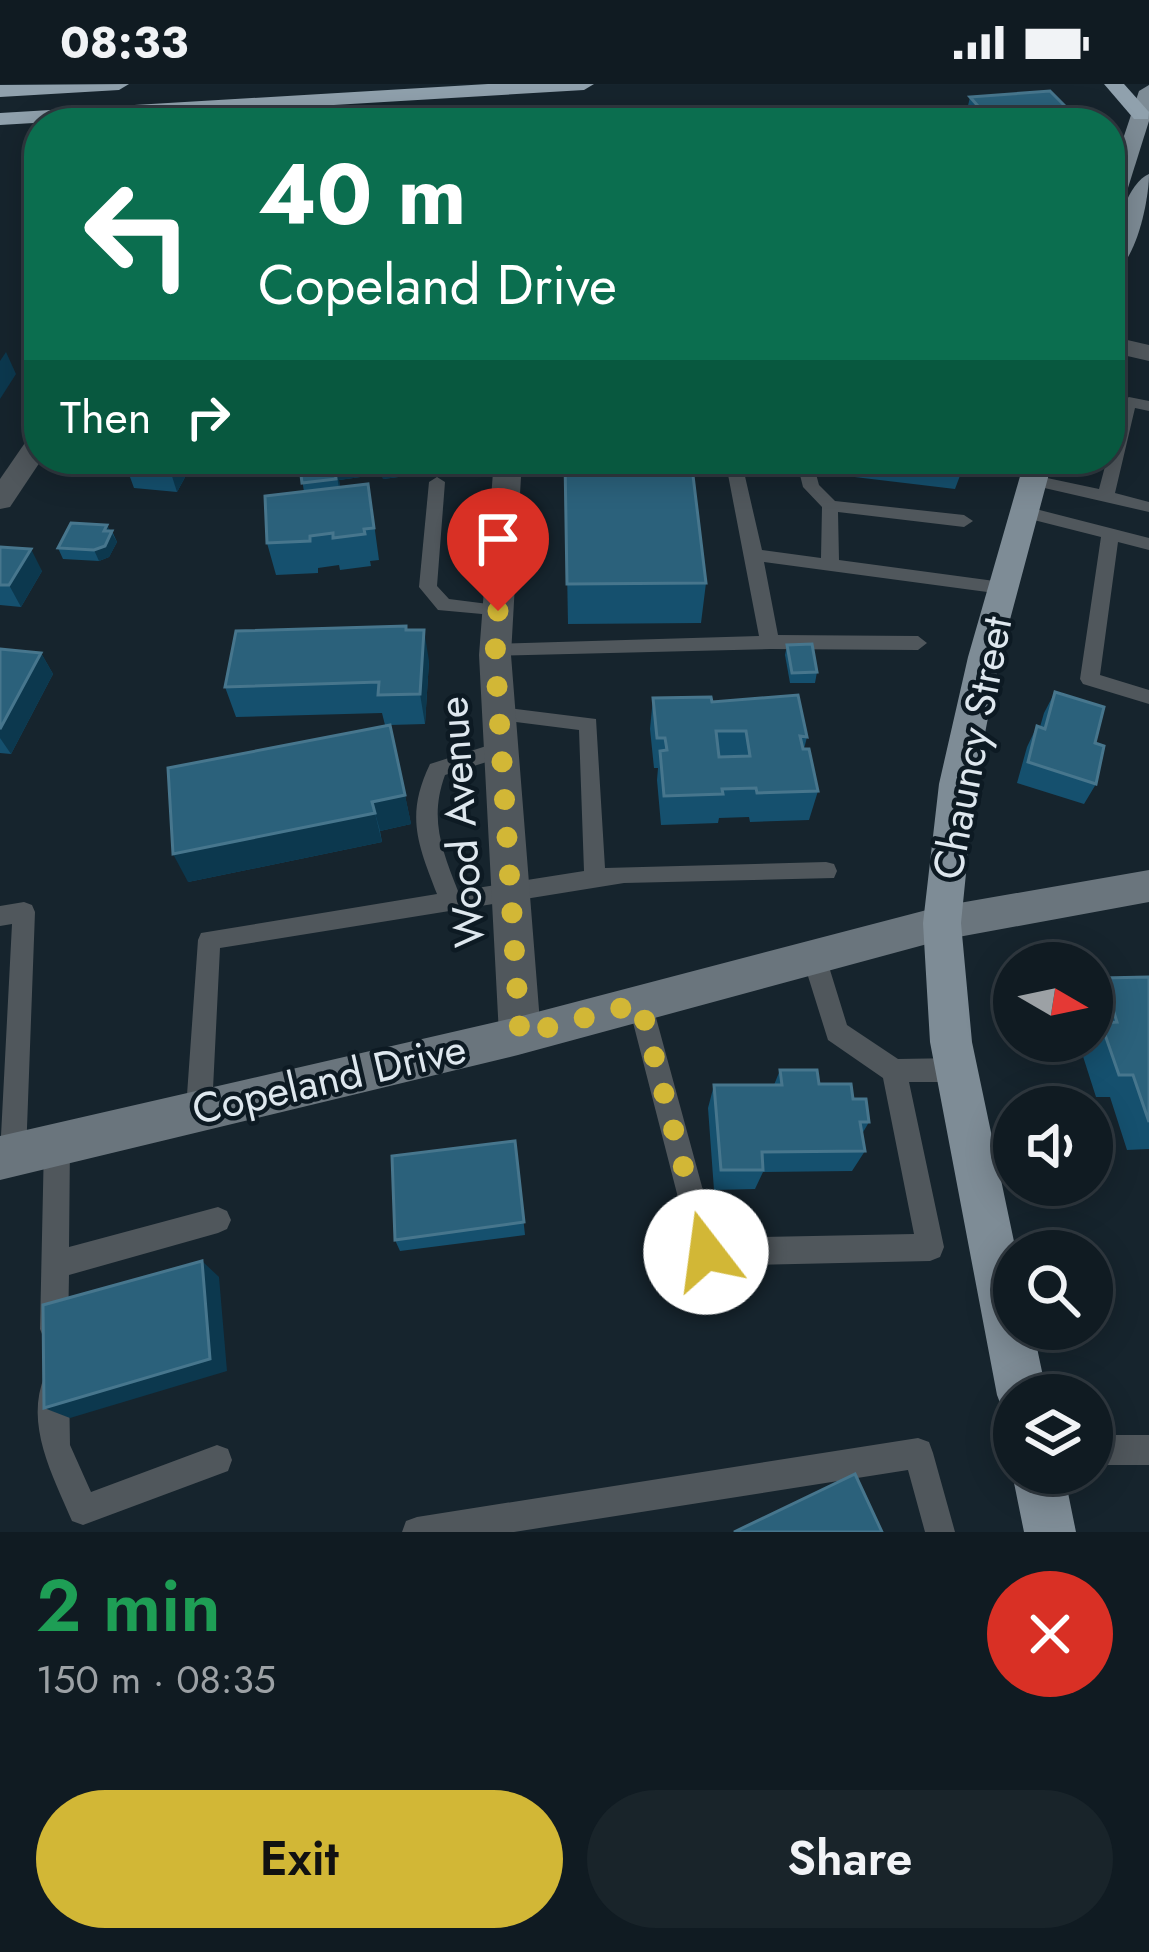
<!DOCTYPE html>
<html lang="en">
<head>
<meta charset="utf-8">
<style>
  :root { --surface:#101b22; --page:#19242a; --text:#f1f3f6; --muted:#9ca1a5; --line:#303940; --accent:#d2b736 }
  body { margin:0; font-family:Jost,sans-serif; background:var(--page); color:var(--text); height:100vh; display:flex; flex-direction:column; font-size:45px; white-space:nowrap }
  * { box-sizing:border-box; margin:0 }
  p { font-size:39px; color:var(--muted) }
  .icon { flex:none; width:66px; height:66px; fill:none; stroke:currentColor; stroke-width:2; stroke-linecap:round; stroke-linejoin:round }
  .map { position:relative; height:1448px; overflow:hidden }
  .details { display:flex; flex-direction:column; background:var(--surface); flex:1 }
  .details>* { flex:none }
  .guide { position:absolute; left:24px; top:24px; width:1101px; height:366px; border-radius:48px; box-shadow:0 6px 30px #0003,0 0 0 3px var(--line); background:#0b6e4f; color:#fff; overflow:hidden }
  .needle { width:78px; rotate:99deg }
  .tools { position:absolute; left:993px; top:858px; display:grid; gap:24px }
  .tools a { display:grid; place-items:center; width:120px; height:120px; border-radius:50%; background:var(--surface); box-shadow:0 6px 30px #0003,0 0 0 3px var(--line); font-size:60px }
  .pin { position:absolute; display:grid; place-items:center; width:102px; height:102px; color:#fff; margin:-123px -51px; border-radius:50% 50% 50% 0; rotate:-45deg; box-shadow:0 0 12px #0007 }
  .pin .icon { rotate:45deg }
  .me { position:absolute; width:132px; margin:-66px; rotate:345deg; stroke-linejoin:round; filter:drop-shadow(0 0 9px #0008) }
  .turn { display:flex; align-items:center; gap:42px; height:252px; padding:0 36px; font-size:54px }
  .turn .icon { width:156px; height:156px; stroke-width:2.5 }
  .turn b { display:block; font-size:84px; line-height:102px }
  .then { display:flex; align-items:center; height:114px; padding:0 36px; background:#0003; gap:24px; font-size:45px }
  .round { display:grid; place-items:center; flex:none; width:126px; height:126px; border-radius:63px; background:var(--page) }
  .summary { display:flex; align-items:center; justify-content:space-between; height:204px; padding:0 36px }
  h1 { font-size:72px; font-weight:600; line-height:90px; color:#1e9e55 }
  .action { display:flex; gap:24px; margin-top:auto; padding:24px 36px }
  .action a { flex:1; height:138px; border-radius:72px; background:var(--accent); color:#111; font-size:48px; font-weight:600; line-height:138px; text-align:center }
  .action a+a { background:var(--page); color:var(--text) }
  .status { display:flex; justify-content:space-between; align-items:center; height:84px; padding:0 60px; background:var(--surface); direction:ltr }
  .status svg { height:33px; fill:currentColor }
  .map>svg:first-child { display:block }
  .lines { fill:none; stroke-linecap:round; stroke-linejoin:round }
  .lane { fill:#50575c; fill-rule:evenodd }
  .street { fill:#50575c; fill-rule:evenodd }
  .secondary { fill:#6a757d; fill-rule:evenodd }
  .primary { fill:#7e8c96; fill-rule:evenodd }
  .highway { fill:#90a1ad; fill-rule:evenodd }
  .wall { fill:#15506e }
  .shaded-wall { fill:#0c384e }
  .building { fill:#2b617b; stroke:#47768d; stroke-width:3; fill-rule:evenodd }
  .route { stroke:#d2b736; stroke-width:21; stroke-dasharray:0 37.8 }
  .labels { text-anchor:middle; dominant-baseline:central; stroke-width:9; stroke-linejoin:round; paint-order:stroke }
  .street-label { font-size:42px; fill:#dee7ee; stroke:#0d1a23 }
</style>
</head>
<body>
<div class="status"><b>08:33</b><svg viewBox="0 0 49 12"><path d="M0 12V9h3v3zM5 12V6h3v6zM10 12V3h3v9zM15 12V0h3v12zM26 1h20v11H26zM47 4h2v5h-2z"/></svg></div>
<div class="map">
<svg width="1149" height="1448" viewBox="0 0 1149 1448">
  <rect width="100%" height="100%" fill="#16242d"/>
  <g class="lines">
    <g class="lane">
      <path d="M 998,29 L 1000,31 L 994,34 L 866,39 L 872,36 Z"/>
      <path d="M 1129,313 L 1149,317 L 1149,327 L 1135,324 L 1115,409 L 1149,418 L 1149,428 L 1027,400 L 1027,392 L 1033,391 L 1099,405 L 1107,375 L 1110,375 L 1121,318 Z"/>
      <path d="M 725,375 L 741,375 L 762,466 L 821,474 L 822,423 L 803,403 L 796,375 L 812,375 L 819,401 L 835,417 L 964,431 L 973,437 L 964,443 L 838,428 L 839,476 L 1002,498 L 1011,504 L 1002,510 L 764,478 L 778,551 L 918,552 L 927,559 L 918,566 L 770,565 L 488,572 L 486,567 L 495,560 L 759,552 Z"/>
      <path d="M 437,393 L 445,398 L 437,502 L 449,515 L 504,522 L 507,527 L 504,532 L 438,526 L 419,503 L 429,398 Z"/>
      <path d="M 1024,422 L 1149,454 L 1149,466 L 1118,458 L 1100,591 L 1149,606 L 1149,620 L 1083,600 L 1080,595 L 1101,453 L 1018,432 L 1018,424 Z"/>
      <path d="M 499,623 L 596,635 L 605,784 L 826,778 L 834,780 L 837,787 L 834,794 L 624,799 L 220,864 L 212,1025 L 208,1034 L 199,1037 L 190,1034 L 186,1025 L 198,856 L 201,849 L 437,810 C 418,760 405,732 430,680 L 502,657 L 512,665 L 509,671 L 445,691 C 429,735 442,766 458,807 L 584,787 L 579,646 L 492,635 L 489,630 L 492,625 Z"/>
      <path d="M 24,818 L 32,821 L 35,828 L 26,1071 L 22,1080 L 13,1084 L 4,1080 L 0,1071 L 12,840 L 0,842 L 0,822 Z"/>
      <path d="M 814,863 L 822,866 L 826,873 L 847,941 L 898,975 L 957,974 L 966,978 L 969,986 L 966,994 L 957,998 L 909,998 L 944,1163 L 940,1173 L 930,1177 L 706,1182 L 696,1178 L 692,1168 L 628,919 L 632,911 L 640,908 L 648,911 L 652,919 L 716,1154 L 914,1150 L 883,994 L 828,956 L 802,873 L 806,866 Z"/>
      <path d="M 57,1047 L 66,1051 L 70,1060 L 69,1163 L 218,1123 L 227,1127 L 231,1136 L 227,1145 L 218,1149 L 69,1191 L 68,1245 L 64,1255 L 54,1259 L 44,1255 L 40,1245 L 44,1060 L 48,1051 Z"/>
      <path d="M 55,1287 L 65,1291 L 69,1301 L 70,1361 L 91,1408 L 217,1361 L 228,1365 L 232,1376 L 228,1387 L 83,1441 L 72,1437 C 53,1392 24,1340 45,1291 Z"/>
      <rect x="1092" y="1351" width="57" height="30"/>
      <path d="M 918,1354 L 929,1358 L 933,1369 L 955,1448 L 925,1448 L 908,1386 L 514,1448 L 402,1448 L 406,1437 L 417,1433 Z"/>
    </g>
    <g class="street">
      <path d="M 1110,252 L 1149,261 L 1149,277 L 1110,268 Z"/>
      <path d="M 39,351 L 42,375 L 10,423 L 0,425 L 0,395 L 29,353 Z"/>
      <path d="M 494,375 L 522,375 L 511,571 L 541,951 L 535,965 L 520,970 L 505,965 L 499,951 L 479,571 Z"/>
    </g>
    <path class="secondary" d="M 1149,786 L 1149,818 L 942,856 L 518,971 L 0,1096 L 0,1052 L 518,933 L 942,822 Z"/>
    <g class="primary">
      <path d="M 1149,1 L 1149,37 L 1121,126 L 1110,133 L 1110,94 L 1139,7 Z"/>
      <path d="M 1149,90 C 1149,116 1136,181 1110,191 C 1110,164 1123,101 1149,90 Z"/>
      <path d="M 1025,375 L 1053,375 L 1000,573 L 975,700 L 961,839 L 972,958 L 1016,1167 L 1014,1245 L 1033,1245 L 1047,1311 L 1014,1311 L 1014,1333 L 1004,1329 L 997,1311 L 930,958 L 923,839 L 939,700 L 968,573 Z"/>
      <path d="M 1014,1385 L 1014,1389 L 1064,1389 L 1076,1448 L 1024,1448 L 1012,1389 Z"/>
    </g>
    <g class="highway">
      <path d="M 129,0 L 119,6 L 0,13 L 0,1 Z"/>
      <path d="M 488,0 L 594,0 L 584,6 L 0,41 L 0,29 Z"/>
      <path d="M 1104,0 L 1124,0 L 1149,28 L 1148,35 L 1134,35 Z"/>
    </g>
  </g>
  <g class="wall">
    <path d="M 970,13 L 1065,22 L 1059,39 L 964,39 Z"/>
    <path d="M 130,375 L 214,375 L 208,386 L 190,384 L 177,408 L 134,404 L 126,382 Z"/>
    <path d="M 299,375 L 412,375 L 414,391 L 383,395 L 382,390 L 339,396 L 340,403 L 373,432 L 379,476 L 370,477 L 371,482 L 340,486 L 339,481 L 318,484 L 318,489 L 276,491 L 267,459 L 304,408 Z"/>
    <path d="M 565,375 L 706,499 L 701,539 L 568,540 Z"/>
    <path d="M 823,375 L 968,375 L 964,389 L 961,389 L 955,405 L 821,389 Z"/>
    <path d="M 110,447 L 112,447 L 117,458 L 109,473 L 99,477 L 63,475 L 58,464 Z"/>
    <path d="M 0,463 L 42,487 L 21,523 L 0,521 Z"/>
    <path d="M 406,546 L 429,577 L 425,640 L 390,641 L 411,740 L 380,747 L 382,758 L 188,798 L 385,641 L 382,629 L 236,633 L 225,603 Z"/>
    <path d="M 787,561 L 817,588 L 815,599 L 790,599 L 785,571 Z"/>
    <path d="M 0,565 L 41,569 L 53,590 L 11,670 L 0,669 Z"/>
    <path d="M 1055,608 L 1096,700 L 1084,720 L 1017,699 L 1027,663 L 1037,642 L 1040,643 L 1044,629 Z"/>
    <path d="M 653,614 L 712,618 L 807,653 L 804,665 L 818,707 L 809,736 L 750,738 L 749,733 L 719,734 L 718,739 L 661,741 L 657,696 L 658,684 L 654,684 L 650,645 Z"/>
    <path d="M 1149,893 L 1149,1065 L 1127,1066 L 1110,1013 L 1096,1013 L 1080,963 L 1085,957 L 1092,957 L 1092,907 L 1103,894 Z"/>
    <path d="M 780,986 L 853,1015 L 869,1038 L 862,1050 L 865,1067 L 852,1087 L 763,1088 L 755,1105 L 714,1106 L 708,1024 L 714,1001 L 774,1001 Z"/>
    <path d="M 515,1057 L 525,1151 L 400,1167 L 395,1156 Z"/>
  </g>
  <g class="shaded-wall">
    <path d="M 6,268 L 16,290 L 0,315 L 0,277 Z"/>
    <path d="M 176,375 L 187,375 L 190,384 L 177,408 L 170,386 Z"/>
    <path d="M 205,375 L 214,375 L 208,386 Z"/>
    <path d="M 334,375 L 379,375 L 382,390 L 339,396 L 343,427 Z"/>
    <path d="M 379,375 L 412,375 L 414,391 L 383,395 Z"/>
    <path d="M 107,441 L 117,458 L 109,473 L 99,477 L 94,466 Z"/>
    <path d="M 31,465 L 42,487 L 21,523 L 9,501 Z"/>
    <path d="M 424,546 L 429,577 L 425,640 L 420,610 Z"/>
    <path d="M 41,569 L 53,590 L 11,670 L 0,654 L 0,645 Z"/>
    <path d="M 405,711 L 411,740 L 380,747 L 372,718 Z"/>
    <path d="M 375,729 L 382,758 L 188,798 L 173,770 Z"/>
    <path d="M 202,1177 L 219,1193 L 227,1287 L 70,1334 L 44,1324 Z"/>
  </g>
  <g class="building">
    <path d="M 1050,7 L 1065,22 L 1058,39 L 993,39 L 970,13 Z"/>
    <path d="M 130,375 L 176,375 L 170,386 L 126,382 Z"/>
    <path d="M 299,375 L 334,375 L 336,395 L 302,399 Z"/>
    <path d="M 565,375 L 691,375 L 706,499 L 567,500 Z"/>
    <path d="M 368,400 L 374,444 L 364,445 L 365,450 L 333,454 L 333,449 L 310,452 L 310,457 L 267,459 L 265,412 Z"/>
    <path d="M 71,439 L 107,441 L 104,447 L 112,447 L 105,462 L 94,466 L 58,464 Z"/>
    <path d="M 0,463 L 31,465 L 9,501 L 0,501 Z"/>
    <path d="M 406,542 L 406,546 L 424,546 L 420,610 L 378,611 L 379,598 L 225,603 L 236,547 Z"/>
    <path d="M 812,560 L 817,588 L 792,589 L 787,561 Z"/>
    <path d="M 0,565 L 41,569 L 0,645 Z"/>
    <path d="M 1055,608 L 1104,623 L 1095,659 L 1104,662 L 1096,700 L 1028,678 L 1037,642 L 1045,645 Z"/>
    <path d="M 798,611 L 807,653 L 800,652 L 803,665 L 809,665 L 818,707 L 757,709 L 756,704 L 722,705 L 723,710 L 664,712 L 660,667 L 667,666 L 665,654 L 657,654 L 653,614 L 711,613 L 712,618 ZM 716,647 L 746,647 L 750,672 L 719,673 Z"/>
    <path d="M 390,641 L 405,711 L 372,718 L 375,729 L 173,770 L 168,684 Z"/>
    <path d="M 1149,893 L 1149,1038 L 1133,991 L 1119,991 L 1101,939 L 1117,938 L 1103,894 Z"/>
    <path d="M 780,986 L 817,986 L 819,1000 L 851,1000 L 853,1015 L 866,1015 L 869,1038 L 860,1038 L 865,1067 L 762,1068 L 763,1086 L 721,1086 L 714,1001 L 782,1001 Z"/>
    <path d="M 515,1057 L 524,1138 L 395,1156 L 392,1072 Z"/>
    <path d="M 202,1177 L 210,1275 L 44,1324 L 43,1221 Z"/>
    <path d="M 855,1390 L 882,1448 L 734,1448 Z"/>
  </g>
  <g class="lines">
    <path class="route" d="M 498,527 L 495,571 L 520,951 L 640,919 L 706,1168"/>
  </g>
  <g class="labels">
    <g class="street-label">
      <text transform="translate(972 664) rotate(-79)">Chauncy Street</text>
      <text transform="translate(461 738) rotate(-94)">Wood Avenue</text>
      <text transform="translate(329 995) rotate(-13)">Copeland Drive</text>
    </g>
  </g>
</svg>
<div class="tools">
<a><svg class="needle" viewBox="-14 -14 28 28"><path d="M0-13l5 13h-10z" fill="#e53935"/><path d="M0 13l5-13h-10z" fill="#9ca1a5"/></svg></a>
<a><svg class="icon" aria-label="sound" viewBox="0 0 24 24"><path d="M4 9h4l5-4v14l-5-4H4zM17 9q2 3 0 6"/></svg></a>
<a><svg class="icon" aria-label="search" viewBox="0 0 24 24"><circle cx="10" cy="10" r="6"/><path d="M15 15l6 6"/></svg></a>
<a><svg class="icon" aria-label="layers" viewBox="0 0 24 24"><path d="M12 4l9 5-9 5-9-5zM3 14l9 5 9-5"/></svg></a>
</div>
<div class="pin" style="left:498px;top:527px;background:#d93025"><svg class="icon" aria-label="arrive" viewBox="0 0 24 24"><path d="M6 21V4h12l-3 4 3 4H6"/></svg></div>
<svg class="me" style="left:706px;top:1168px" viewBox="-20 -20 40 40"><circle r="19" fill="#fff"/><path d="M0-13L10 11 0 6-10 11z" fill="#d2b736"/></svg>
<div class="guide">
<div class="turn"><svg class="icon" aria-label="left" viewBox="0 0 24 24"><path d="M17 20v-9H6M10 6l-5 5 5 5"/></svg><div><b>40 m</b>Copeland Drive</div></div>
<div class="then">Then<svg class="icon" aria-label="right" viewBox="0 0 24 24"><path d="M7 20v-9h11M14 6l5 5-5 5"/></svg></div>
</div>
</div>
<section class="details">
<div class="summary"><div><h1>2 min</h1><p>150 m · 08:35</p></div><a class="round" style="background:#d93025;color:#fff"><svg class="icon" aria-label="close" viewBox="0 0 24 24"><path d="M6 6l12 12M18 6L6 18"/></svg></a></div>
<div class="action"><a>Exit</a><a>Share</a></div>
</section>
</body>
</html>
